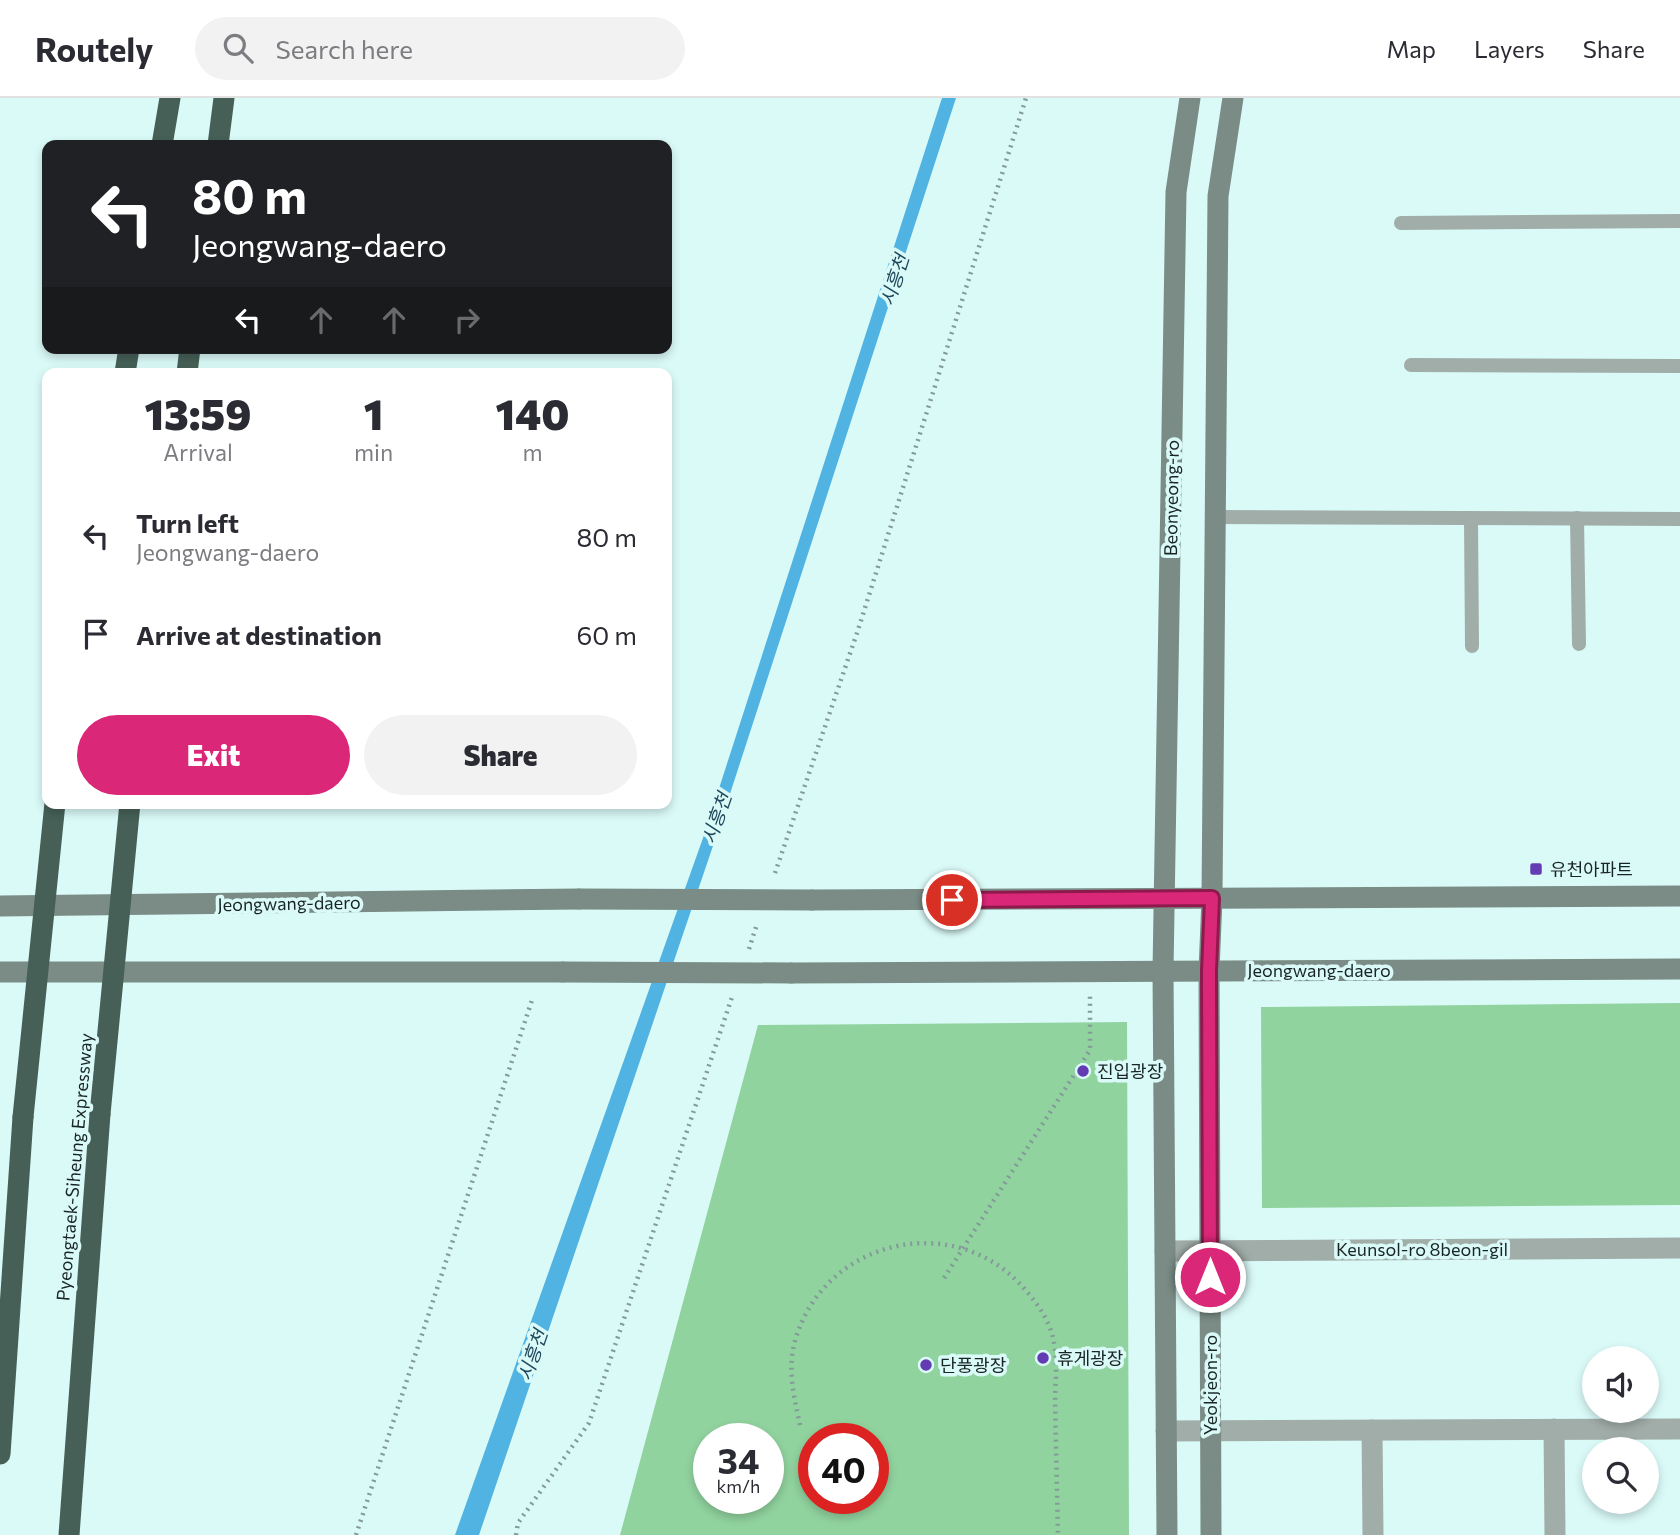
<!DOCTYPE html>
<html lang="en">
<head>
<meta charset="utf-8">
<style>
  :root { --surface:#fff; --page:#f2f2f3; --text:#2b2b33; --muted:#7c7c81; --line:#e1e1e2; --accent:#db2777 }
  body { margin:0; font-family:Commissioner,"Noto Sans KR",sans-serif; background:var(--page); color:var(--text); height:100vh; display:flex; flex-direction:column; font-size:26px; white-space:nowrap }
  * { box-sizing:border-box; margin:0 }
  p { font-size:23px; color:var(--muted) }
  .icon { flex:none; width:38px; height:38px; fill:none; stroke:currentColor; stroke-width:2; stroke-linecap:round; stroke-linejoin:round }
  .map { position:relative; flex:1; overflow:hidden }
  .details { position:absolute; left:42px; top:270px; width:630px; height:441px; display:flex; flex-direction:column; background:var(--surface); border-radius:14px; box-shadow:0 4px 10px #0003 }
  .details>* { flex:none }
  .hud { position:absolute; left:42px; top:42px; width:630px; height:214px; border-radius:14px; box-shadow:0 4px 10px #0003; background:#202124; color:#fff; overflow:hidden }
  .buttons { position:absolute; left:1582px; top:1248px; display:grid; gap:14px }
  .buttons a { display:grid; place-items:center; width:77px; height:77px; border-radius:50%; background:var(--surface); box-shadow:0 4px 10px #0003; font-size:35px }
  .speed { position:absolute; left:693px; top:1325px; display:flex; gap:14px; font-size:35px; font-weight:700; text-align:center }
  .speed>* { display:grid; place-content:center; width:91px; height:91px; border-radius:50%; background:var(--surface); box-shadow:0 4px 10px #0003; line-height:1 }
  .speed small { font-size:18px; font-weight:400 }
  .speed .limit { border:10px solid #d22; background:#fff; color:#111 }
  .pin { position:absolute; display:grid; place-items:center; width:60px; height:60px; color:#fff; margin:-30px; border:4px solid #fff; border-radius:50%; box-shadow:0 2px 7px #0007 }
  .me { position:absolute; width:77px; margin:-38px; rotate:0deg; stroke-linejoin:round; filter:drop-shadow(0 0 5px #0008) }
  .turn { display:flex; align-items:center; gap:24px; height:147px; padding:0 35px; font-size:32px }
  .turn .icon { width:91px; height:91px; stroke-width:2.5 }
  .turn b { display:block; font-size:49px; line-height:60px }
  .lanes { display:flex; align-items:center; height:66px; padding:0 35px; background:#0003; justify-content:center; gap:35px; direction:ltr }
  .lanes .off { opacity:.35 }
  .eta { display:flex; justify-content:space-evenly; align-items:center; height:119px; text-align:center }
  .eta b { font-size:42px; font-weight:800; line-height:49px }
  .primary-button { display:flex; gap:14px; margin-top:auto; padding:14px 35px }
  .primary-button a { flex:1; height:80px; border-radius:42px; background:var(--accent); color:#fff; font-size:28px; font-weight:800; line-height:80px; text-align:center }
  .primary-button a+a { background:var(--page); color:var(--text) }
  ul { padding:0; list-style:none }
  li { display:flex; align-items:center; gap:21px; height:98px; padding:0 35px }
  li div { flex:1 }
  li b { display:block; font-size:26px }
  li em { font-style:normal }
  header { display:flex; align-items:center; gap:42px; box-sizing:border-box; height:98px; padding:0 35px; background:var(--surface); border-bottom:2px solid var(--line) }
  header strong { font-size:33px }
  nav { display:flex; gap:38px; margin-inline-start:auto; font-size:24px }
  .search { width:490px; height:63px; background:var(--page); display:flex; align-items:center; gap:18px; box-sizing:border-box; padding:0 24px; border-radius:38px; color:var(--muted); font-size:26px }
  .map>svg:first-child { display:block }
  .green { fill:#91d39f; fill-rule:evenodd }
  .water { fill:#51b3e2 }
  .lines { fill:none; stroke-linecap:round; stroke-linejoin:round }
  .path { stroke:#839a99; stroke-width:4.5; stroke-dasharray:2 5; stroke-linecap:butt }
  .lane { stroke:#a1ada9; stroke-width:14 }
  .street { stroke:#a1ada9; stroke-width:21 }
  .secondary { stroke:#7a8c85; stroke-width:21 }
  .highway { stroke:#466057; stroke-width:21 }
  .secondary-bridge { stroke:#7a8c85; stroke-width:21 }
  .highway-bridge { stroke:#466057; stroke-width:21 }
  .route-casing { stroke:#8e194d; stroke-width:18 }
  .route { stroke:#db2777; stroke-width:12 }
  .poi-dot { fill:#633cb4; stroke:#dafaf8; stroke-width:2.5 }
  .labels { text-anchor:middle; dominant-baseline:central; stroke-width:7; stroke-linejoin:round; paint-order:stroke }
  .street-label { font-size:18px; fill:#192525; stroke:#dafaf8 }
  .poi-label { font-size:18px; fill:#192525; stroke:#dafaf8; text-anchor:start }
  .water-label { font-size:19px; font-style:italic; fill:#1f485c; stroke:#dafaf8 }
</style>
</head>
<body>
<header>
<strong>Routely</strong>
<div class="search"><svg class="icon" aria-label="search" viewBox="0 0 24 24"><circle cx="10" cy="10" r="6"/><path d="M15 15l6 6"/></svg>Search here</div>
<nav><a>Map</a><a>Layers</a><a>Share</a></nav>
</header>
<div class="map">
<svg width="1680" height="1437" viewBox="0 0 1680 1437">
  <rect width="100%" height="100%" fill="#dafaf8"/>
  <g class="green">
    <path d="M 1680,905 L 1680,1107 L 1262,1110 L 1261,909 Z"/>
    <path d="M 1127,924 L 1129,1437 L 620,1437 L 758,927 ZM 709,1340 L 768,1340 L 768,1400 L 709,1400 ZM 814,1340 L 873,1340 L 873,1400 L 814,1400 Z"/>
  </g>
  <path class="water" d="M 942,0 L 956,0 L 715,742 L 479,1437 L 455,1437 L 703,740 Z"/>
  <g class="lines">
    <g class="path">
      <path d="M 775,775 L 858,532 L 1026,0"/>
      <path d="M 749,851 L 757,826"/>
      <path d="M 944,1180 L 1090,952 L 1090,898"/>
      <path d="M 800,1327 C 794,1299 787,1271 795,1243 C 823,1143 950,1112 1020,1186 C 1035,1202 1051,1223 1054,1245 C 1058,1264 1055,1285 1055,1304 C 1056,1348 1057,1393 1058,1437"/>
      <path d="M 356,1437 L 533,899"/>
      <path d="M 516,1437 L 518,1425 L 589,1325 L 732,899"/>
    </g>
    <g class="lane">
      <path d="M 1401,125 L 1680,123"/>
      <path d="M 1411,267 L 1680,268"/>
      <path d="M 1215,419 L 1680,421"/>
      <path d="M 1471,420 L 1472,548"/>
      <path d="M 1577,420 L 1579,546"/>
    </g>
    <g class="street">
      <path d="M 1165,1153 L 1680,1150"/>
      <path d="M 1554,1331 L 1555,1437"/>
      <path d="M 1372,1332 L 1373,1437"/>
      <path d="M 1166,1333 L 1680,1331"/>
    </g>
    <g class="secondary">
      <path d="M 812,802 L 1680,798"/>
      <path d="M 0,808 L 579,801"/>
      <path d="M 0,874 L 563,874"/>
      <path d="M 791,875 L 1680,871"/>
      <path d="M 1167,1437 L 1163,873 L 1176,94 L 1190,0"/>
      <path d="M 1211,1437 L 1209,873 L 1212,800 L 1218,98 L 1233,0"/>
    </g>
    <g class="highway">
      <path d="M 162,47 L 170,0"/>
      <path d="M 218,47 L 224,0"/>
      <path d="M 125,275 L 129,250"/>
      <path d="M 187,275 L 190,250"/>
      <path d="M 0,1356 L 23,1019"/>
      <path d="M 69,1437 L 100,1016"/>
    </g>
    <g class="secondary-bridge">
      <path d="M 579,801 L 812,802"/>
      <path d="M 563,874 L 791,875"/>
    </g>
    <g class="highway-bridge">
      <path d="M 100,1016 L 130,705"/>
      <path d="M 23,1019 L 55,705"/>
    </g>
  </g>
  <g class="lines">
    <defs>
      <path id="route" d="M 952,802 L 1212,800 L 1209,873 L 1210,1179"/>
    </defs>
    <use href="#route" class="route-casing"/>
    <use href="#route" class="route"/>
  </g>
  <g class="poi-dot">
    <rect x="1529" y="764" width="14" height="14" rx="3.5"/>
    <circle cx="1083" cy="973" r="7"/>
    <circle cx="1043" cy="1260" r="7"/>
    <circle cx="926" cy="1267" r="7"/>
  </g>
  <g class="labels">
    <g class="street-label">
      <text transform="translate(1171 400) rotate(-89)">Beonyeong-ro</text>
      <text transform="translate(289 805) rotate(-1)">Jeongwang-daero</text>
      <text x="1319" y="872">Jeongwang-daero</text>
      <text transform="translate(74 1069) rotate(-85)">Pyeongtaek-Siheung Expressway</text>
      <text x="1422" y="1151">Keunsol-ro 8beon-gil</text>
      <text transform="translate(1210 1287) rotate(-90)">Yeokjeon-ro</text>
    </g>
    <g class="poi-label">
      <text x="1550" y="771">유천아파트</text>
      <text x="1097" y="973">진입광장</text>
      <text x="1057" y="1260">휴게광장</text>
      <text x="940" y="1267">단풍광장</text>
    </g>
    <g class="water-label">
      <text transform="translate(894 182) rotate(-72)">시흥천</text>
      <text transform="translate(716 720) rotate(-71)">시흥천</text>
      <text transform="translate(532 1257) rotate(-71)">시흥천</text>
    </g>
  </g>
</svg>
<div class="buttons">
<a><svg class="icon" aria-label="sound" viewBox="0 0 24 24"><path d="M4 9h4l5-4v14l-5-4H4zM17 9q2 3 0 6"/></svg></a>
<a><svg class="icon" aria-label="search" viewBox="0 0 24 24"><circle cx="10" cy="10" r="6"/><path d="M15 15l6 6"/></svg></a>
</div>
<div class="speed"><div>34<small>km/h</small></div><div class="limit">40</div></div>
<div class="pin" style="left:952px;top:802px;background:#d93025"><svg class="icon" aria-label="arrive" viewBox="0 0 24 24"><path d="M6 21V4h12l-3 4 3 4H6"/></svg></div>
<svg class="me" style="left:1210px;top:1179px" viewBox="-20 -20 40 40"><circle r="17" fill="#db2777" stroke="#fff" stroke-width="3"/><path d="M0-11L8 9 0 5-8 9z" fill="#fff"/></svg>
<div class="hud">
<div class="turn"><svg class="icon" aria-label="left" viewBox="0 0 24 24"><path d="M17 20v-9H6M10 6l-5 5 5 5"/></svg><div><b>80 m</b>Jeongwang-daero</div></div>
<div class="lanes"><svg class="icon" aria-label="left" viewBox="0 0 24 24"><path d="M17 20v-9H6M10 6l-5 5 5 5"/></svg><svg class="icon off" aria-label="ahead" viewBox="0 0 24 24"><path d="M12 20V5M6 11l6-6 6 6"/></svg><svg class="icon off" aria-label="ahead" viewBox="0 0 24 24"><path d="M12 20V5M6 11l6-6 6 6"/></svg><svg class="icon off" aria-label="right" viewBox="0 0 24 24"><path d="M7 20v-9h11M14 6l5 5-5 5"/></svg></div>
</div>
<section class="details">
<div class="eta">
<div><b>13:59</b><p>Arrival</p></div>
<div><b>1</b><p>min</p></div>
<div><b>140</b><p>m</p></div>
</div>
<ul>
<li><svg class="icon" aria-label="left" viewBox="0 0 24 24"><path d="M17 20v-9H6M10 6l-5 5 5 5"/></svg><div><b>Turn left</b><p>Jeongwang-daero</p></div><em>80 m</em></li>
<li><svg class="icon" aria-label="arrive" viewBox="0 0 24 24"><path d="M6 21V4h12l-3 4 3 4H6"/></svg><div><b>Arrive at destination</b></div><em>60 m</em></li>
</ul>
<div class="primary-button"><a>Exit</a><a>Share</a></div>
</section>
</div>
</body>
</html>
